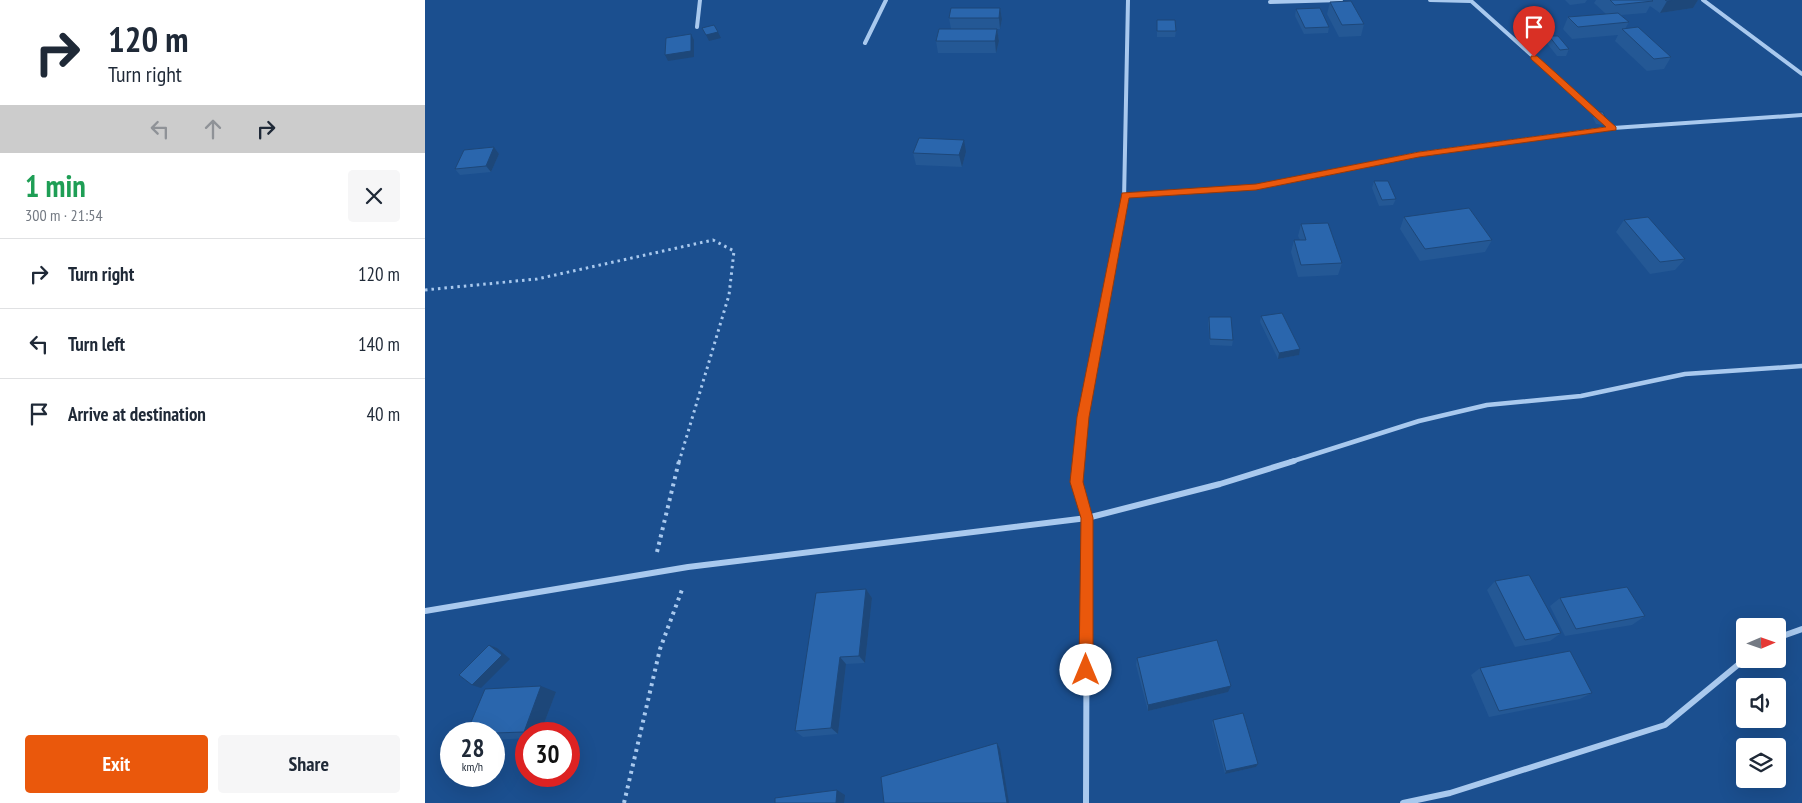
<!DOCTYPE html>
<html lang="en">
<head>
<meta charset="utf-8">
<style>
  :root { --surface:#fff; --page:#f6f6f7; --text:#1f2937; --muted:#747a83; --line:#e0e1e3; --accent:#ea580c }
  body { margin:0; font-family:"PT Sans Narrow",sans-serif; background:var(--page); color:var(--text); height:100vh; display:flex; flex-direction:column; font-size:19px; white-space:nowrap }
  * { box-sizing:border-box; margin:0 }
  p { font-size:16px; color:var(--muted) }
  .icon { flex:none; width:28px; height:28px; fill:none; stroke:currentColor; stroke-width:2; stroke-linecap:round; stroke-linejoin:round }
  .map { position:relative; flex:1; overflow:hidden }
  .side { display:flex; flex-direction:column; background:var(--surface); width:425px }
  .side>* { flex:none }
  .top-card { background:#fff; color:var(--text); overflow:hidden }
  .needle { width:32px; rotate:88deg }
  .tools { position:absolute; left:1311px; top:618px; display:grid; gap:10px }
  .tools a { display:grid; place-items:center; width:50px; height:50px; border-radius:5px; background:var(--surface); box-shadow:0 5px 20px #0002; font-size:25px }
  .speed { position:absolute; left:15px; top:722px; display:flex; gap:10px; font-size:25px; font-weight:700; text-align:center }
  .speed>* { display:grid; place-content:center; width:65px; height:65px; border-radius:50%; background:var(--surface); box-shadow:0 5px 20px #0002; line-height:1 }
  .speed small { font-size:12px; font-weight:400 }
  .speed .limit { border:8px solid #d22; background:#fff; color:#111 }
  .pin { position:absolute; display:grid; place-items:center; width:42px; height:42px; color:#fff; margin:-51px -21px; border-radius:50% 50% 50% 0; rotate:-45deg; box-shadow:0 0 5px #0007 }
  .pin .icon { rotate:45deg }
  .me { position:absolute; width:55px; margin:-28px; rotate:0deg; stroke-linejoin:round; filter:drop-shadow(0 0 4px #0008) }
  .turn { display:flex; align-items:center; gap:18px; height:105px; padding:0 25px; font-size:22px }
  .turn .icon { width:65px; height:65px; stroke-width:2.5 }
  .turn b { display:block; font-size:35px; line-height:42px }
  .lanes { display:flex; align-items:center; height:48px; padding:0 25px; background:#0003; justify-content:center; gap:25px; direction:ltr }
  .lanes .off { opacity:.35 }
  .round { display:grid; place-items:center; flex:none; width:52px; height:52px; border-radius:5px; background:var(--page) }
  .summary { display:flex; align-items:center; justify-content:space-between; height:85px; padding:0 25px }
  h1 { font-size:30px; font-weight:800; line-height:38px; color:#1e9e55 }
  .action { display:flex; gap:10px; margin-top:auto; padding:10px 25px }
  .action a { flex:1; height:58px; border-radius:5px; background:var(--accent); color:#fff; font-size:20px; font-weight:800; line-height:58px; text-align:center }
  .action a+a { background:var(--page); color:var(--text) }
  ul { padding:0; list-style:none }
  li { display:flex; align-items:center; gap:15px; height:70px; padding:0 25px; border-top:1px solid var(--line) }
  li div { flex:1 }
  li b { display:block; font-size:19px }
  li em { font-style:normal }
  main { display:flex; flex:1; min-height:0 }
  .map>svg:first-child { display:block }
  .lines { fill:none; stroke-linecap:round; stroke-linejoin:round }
  .path-far1 { stroke:#a9c9ee; stroke-width:3; stroke-dasharray:2.5 4; stroke-linecap:butt }
  .path { stroke:#a9c9ee; stroke-width:4; stroke-dasharray:3 4.5; stroke-linecap:butt }
  .street-far2 { stroke:#a9c9ee; stroke-width:4 }
  .street-far1 { stroke:#a9c9ee; stroke-width:4.5 }
  .street { stroke:#a9c9ee; stroke-width:6 }
  .wall { fill:#245895 }
  .shaded-wall { fill:#1d4779 }
  .building { fill:#2a66ad; stroke:#1d4779 }
  .route { fill:#ea580c; stroke:#983908 }
</style>
</head>
<body>
<main>
<section class="side">
<div class="top-card">
<div class="turn"><svg class="icon" aria-label="right" viewBox="0 0 24 24"><path d="M7 20v-9h11M14 6l5 5-5 5"/></svg><div><b>120 m</b>Turn right</div></div>
<div class="lanes"><svg class="icon off" aria-label="left" viewBox="0 0 24 24"><path d="M17 20v-9H6M10 6l-5 5 5 5"/></svg><svg class="icon off" aria-label="ahead" viewBox="0 0 24 24"><path d="M12 20V5M6 11l6-6 6 6"/></svg><svg class="icon" aria-label="right" viewBox="0 0 24 24"><path d="M7 20v-9h11M14 6l5 5-5 5"/></svg></div>
</div>
<div class="summary"><div><h1>1 min</h1><p>300 m · 21:54</p></div><a class="round"><svg class="icon" aria-label="close" viewBox="0 0 24 24"><path d="M6 6l12 12M18 6L6 18"/></svg></a></div>
<ul>
<li><svg class="icon" aria-label="right" viewBox="0 0 24 24"><path d="M7 20v-9h11M14 6l5 5-5 5"/></svg><div><b>Turn right</b></div><em>120 m</em></li>
<li><svg class="icon" aria-label="left" viewBox="0 0 24 24"><path d="M17 20v-9H6M10 6l-5 5 5 5"/></svg><div><b>Turn left</b></div><em>140 m</em></li>
<li><svg class="icon" aria-label="arrive" viewBox="0 0 24 24"><path d="M6 21V4h12l-3 4 3 4H6"/></svg><div><b>Arrive at destination</b></div><em>40 m</em></li>
</ul>
<div class="action"><a>Exit</a><a>Share</a></div>
</section>
<div class="map">
<svg width="1377" height="803" viewBox="0 0 1377 803">
  <rect width="100%" height="100%" fill="#1b4f8f"/>
  <g class="lines">
    <path class="path-far1" d="M 0,290 L 112,279 L 288,240 L 309,251 L 304,295 L 254,462"/>
    <g class="path">
      <path d="M 232,552 L 254,461"/>
      <path d="M 199,803 L 235,649 L 258,587"/>
    </g>
    <g class="street-far2">
      <path d="M 1005,0 L 1045,1"/>
      <path d="M 1045,0 L 1188,128 L 1377,115"/>
      <path d="M 1278,0 L 1377,74"/>
      <path d="M 845,2 L 916,0"/>
      <path d="M 272,27 L 275,0"/>
      <path d="M 440,43 L 461,0"/>
      <path d="M 700,195 L 831,187 L 994,154 L 1188,128"/>
      <path d="M 699,200 L 703,0"/>
    </g>
    <g class="street-far1">
      <path d="M 653,462 L 658,417 L 699,199"/>
      <path d="M 865,462 L 994,421 L 1062,405 L 1156,396 L 1260,374 L 1377,366"/>
    </g>
    <g class="street">
      <path d="M 653,461 L 651,482 L 662,518 L 661,803"/>
      <path d="M 0,611 L 263,567 L 662,518 L 795,484 L 869,461"/>
      <path d="M 1352,638 L 1377,629"/>
      <path d="M 978,803 L 1025,793 L 1240,725 L 1320,659"/>
    </g>
  </g>
  <g class="wall">
    <path d="M 1140,0 L 1162,0 L 1160,3 L 1145,5 Z"/>
    <path d="M 1171,0 L 1273,0 L 1268,8 L 1235,13 L 1225,6 L 1221,13 L 1196,15 L 1204,22 L 1200,29 L 1246,57 L 1239,69 L 1222,71 L 1190,41 L 1193,35 L 1147,39 L 1138,29 L 1143,17 L 1181,14 L 1169,3 Z"/>
    <path d="M 905,2 L 939,24 L 936,36 L 914,37 L 902,14 Z"/>
    <path d="M 575,8 L 577,19 L 575,29 L 572,29 L 574,41 L 571,53 L 513,53 L 511,41 L 526,29 L 524,18 Z"/>
    <path d="M 871,9 L 904,27 L 903,33 L 879,34 L 870,16 Z"/>
    <path d="M 732,20 L 751,31 L 750,37 L 732,37 Z"/>
    <path d="M 1124,36 L 1144,49 L 1141,56 L 1132,56 L 1121,42 Z"/>
    <path d="M 1171,112 L 1181,119 L 1178,125 L 1171,124 L 1168,118 Z"/>
    <path d="M 69,147 L 74,154 L 66,172 L 35,175 L 30,169 Z"/>
    <path d="M 541,152 L 537,167 L 491,165 L 488,153 Z"/>
    <path d="M 949,181 L 971,199 L 968,205 L 954,206 L 947,188 Z"/>
    <path d="M 979,217 L 1067,240 L 1060,252 L 995,261 L 975,229 Z"/>
    <path d="M 1199,220 L 1260,259 L 1250,270 L 1225,274 L 1191,232 Z"/>
    <path d="M 876,224 L 917,263 L 913,275 L 873,277 L 866,252 L 869,240 L 875,240 L 873,236 Z"/>
    <path d="M 836,316 L 874,355 L 853,359 L 835,322 Z"/>
    <path d="M 784,317 L 808,340 L 807,346 L 785,345 L 783,323 Z"/>
    <path d="M 1070,581 L 1136,633 L 1125,641 L 1090,647 L 1062,590 Z"/>
    <path d="M 441,589 L 447,598 L 440,663 L 421,664 L 413,734 L 378,737 L 370,731 Z"/>
    <path d="M 1135,598 L 1220,616 L 1207,625 L 1140,636 L 1125,606 Z"/>
    <path d="M 712,658 L 803,692 L 723,711 L 711,665 Z"/>
    <path d="M 1055,668 L 1167,693 L 1155,699 L 1064,717 L 1046,675 Z"/>
    <path d="M 131,692 L 115,734 L 101,734 L 101,738 L 69,740 L 69,734 L 41,734 Z"/>
    <path d="M 788,720 L 833,764 L 831,767 L 800,774 L 787,723 Z"/>
  </g>
  <g class="shaded-wall">
    <path d="M 1250,0 L 1273,0 L 1268,8 L 1235,13 L 1242,1 Z"/>
    <path d="M 575,8 L 577,19 L 575,29 L 574,18 Z"/>
    <path d="M 572,29 L 574,41 L 571,53 L 570,41 Z"/>
    <path d="M 293,32 L 296,38 L 284,41 L 281,35 Z"/>
    <path d="M 266,34 L 269,40 L 269,57 L 243,61 L 240,55 Z"/>
    <path d="M 539,140 L 541,152 L 537,167 L 534,155 Z"/>
    <path d="M 69,147 L 74,154 L 66,172 L 61,166 Z"/>
    <path d="M 875,349 L 874,355 L 853,359 L 854,353 Z"/>
    <path d="M 441,589 L 447,598 L 440,663 L 434,656 Z"/>
    <path d="M 64,645 L 72,648 L 85,659 L 56,688 L 47,685 Z"/>
    <path d="M 415,657 L 421,664 L 413,734 L 406,728 Z"/>
    <path d="M 116,686 L 131,692 L 115,734 L 105,734 L 99,732 Z"/>
    <path d="M 806,686 L 803,692 L 723,711 L 723,705 Z"/>
    <path d="M 572,743 L 575,749 L 584,803 L 581,803 Z"/>
    <path d="M 833,764 L 831,767 L 800,774 L 801,771 Z"/>
    <path d="M 412,790 L 420,795 L 419,803 L 411,803 Z"/>
  </g>
  <g class="building">
    <path d="M 1185,0 L 1227,0 L 1228,1 L 1190,5 Z"/>
    <path d="M 1240,0 L 1250,0 L 1242,1 Z"/>
    <path d="M 926,1 L 939,24 L 917,25 L 905,2 Z"/>
    <path d="M 526,8 L 575,8 L 574,18 L 524,18 Z"/>
    <path d="M 895,8 L 904,27 L 880,28 L 871,9 Z"/>
    <path d="M 1193,13 L 1204,22 L 1153,27 L 1143,17 Z"/>
    <path d="M 732,20 L 750,20 L 751,31 L 732,31 Z"/>
    <path d="M 289,25 L 293,32 L 281,35 L 277,28 Z"/>
    <path d="M 1213,27 L 1246,57 L 1229,59 L 1197,29 Z"/>
    <path d="M 514,29 L 572,29 L 570,41 L 511,41 Z"/>
    <path d="M 266,34 L 266,51 L 240,55 L 241,38 Z"/>
    <path d="M 1124,36 L 1133,36 L 1144,49 L 1135,50 Z"/>
    <path d="M 1171,112 L 1178,112 L 1181,119 L 1175,118 Z"/>
    <path d="M 494,138 L 539,140 L 534,155 L 488,153 Z"/>
    <path d="M 69,147 L 61,166 L 30,169 L 39,150 Z"/>
    <path d="M 949,181 L 963,181 L 971,199 L 957,200 Z"/>
    <path d="M 1044,208 L 1067,240 L 1000,249 L 979,217 Z"/>
    <path d="M 1223,217 L 1260,259 L 1235,262 L 1199,220 Z"/>
    <path d="M 903,223 L 917,263 L 876,265 L 869,240 L 881,240 L 876,224 Z"/>
    <path d="M 857,313 L 875,349 L 854,353 L 836,316 Z"/>
    <path d="M 784,317 L 806,317 L 808,340 L 785,339 Z"/>
    <path d="M 1104,575 L 1136,633 L 1100,640 L 1070,581 Z"/>
    <path d="M 1202,587 L 1220,616 L 1151,629 L 1135,598 Z"/>
    <path d="M 441,589 L 434,656 L 415,657 L 406,728 L 370,731 L 391,593 Z"/>
    <path d="M 792,640 L 806,686 L 723,705 L 712,658 Z"/>
    <path d="M 64,645 L 77,655 L 47,685 L 34,675 Z"/>
    <path d="M 1145,651 L 1167,693 L 1074,711 L 1055,668 Z"/>
    <path d="M 116,686 L 99,732 L 41,734 L 60,689 Z"/>
    <path d="M 818,713 L 833,764 L 801,771 L 788,720 Z"/>
    <path d="M 572,743 L 582,803 L 459,803 L 456,777 Z"/>
    <path d="M 412,790 L 411,803 L 350,803 L 350,798 Z"/>
  </g>
  <path class="route" d="M 1106,56 L 1112,56 L 1191,127 L 1191,130 L 994,157 L 831,190 L 704,198 L 664,417 L 658,482 L 668,518 L 668,670 L 666,675 L 661,677 L 656,675 L 654,670 L 656,518 L 645,482 L 652,417 L 697,193 L 831,184 L 994,152 L 1181,127 L 1106,59 Z"/>
</svg>
<div class="tools">
<a><svg class="needle" viewBox="-14 -14 28 28"><path d="M0-13l5 13h-10z" fill="#e53935"/><path d="M0 13l5-13h-10z" fill="#747a83"/></svg></a>
<a><svg class="icon" aria-label="sound" viewBox="0 0 24 24"><path d="M4 9h4l5-4v14l-5-4H4zM17 9q2 3 0 6"/></svg></a>
<a><svg class="icon" aria-label="layers" viewBox="0 0 24 24"><path d="M12 4l9 5-9 5-9-5zM3 14l9 5 9-5"/></svg></a>
</div>
<div class="speed"><div>28<small>km/h</small></div><div class="limit">30</div></div>
<div class="pin" style="left:1109px;top:57px;background:#d93025"><svg class="icon" aria-label="arrive" viewBox="0 0 24 24"><path d="M6 21V4h12l-3 4 3 4H6"/></svg></div>
<svg class="me" style="left:661px;top:670px" viewBox="-20 -20 40 40"><circle r="19" fill="#fff"/><path d="M0-13L10 11 0 6-10 11z" fill="#ea580c"/></svg>
</div>
</main>
</body>
</html>
